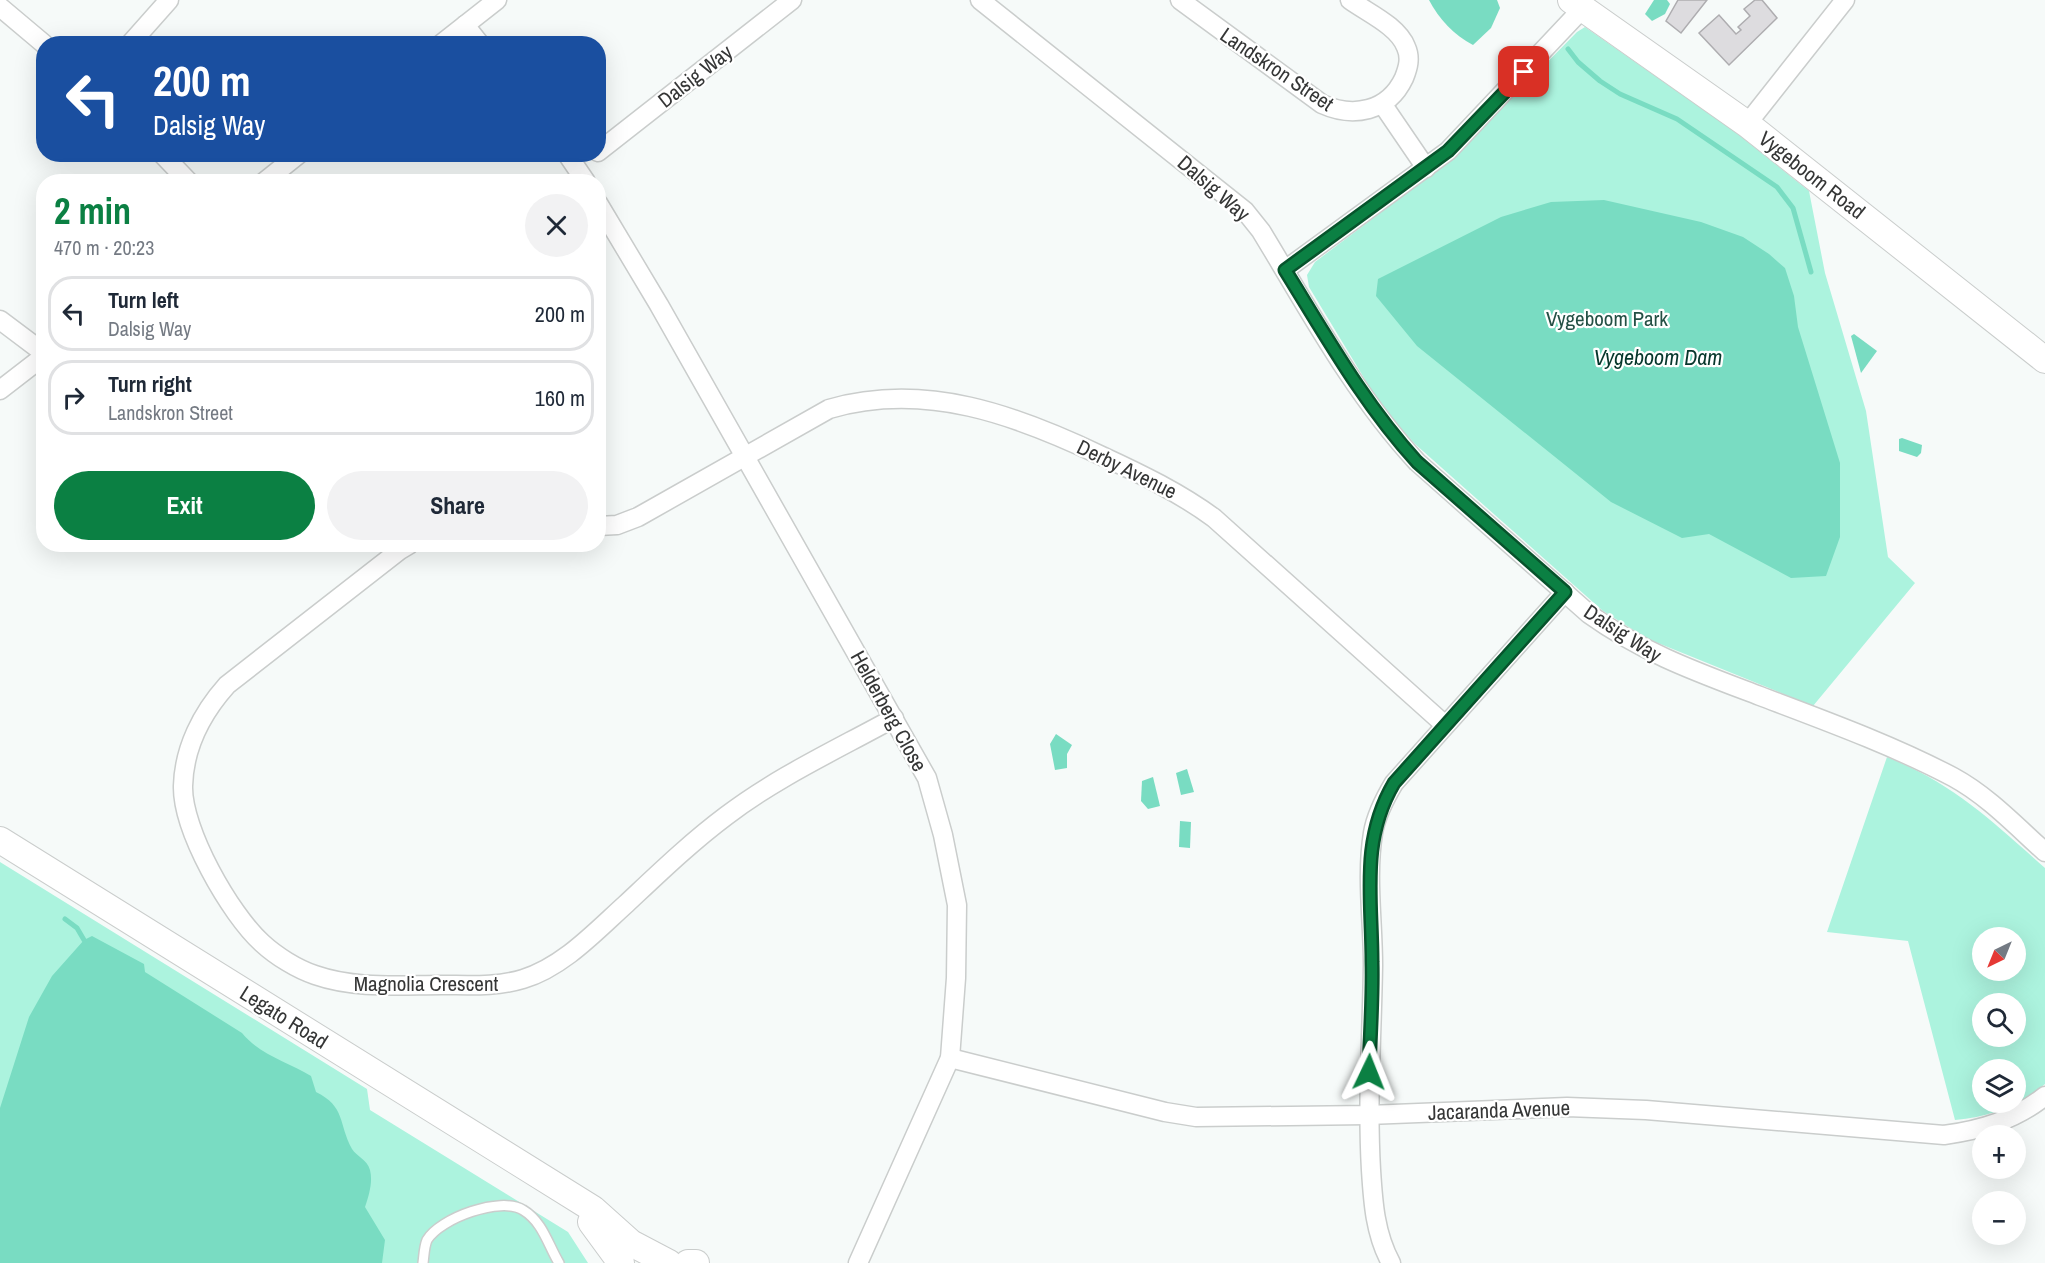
<!DOCTYPE html>
<html lang="en">
<head>
<meta charset="utf-8">
<style>
  :root { --surface:#fff; --page:#f2f2f3; --text:#1f2937; --muted:#747a83; --line:#e0e1e3; --accent:#0b8043 }
  body { margin:0; font-family:"Archivo Narrow",sans-serif; background:var(--page); color:var(--text); height:100vh; display:flex; flex-direction:column; font-size:22px; white-space:nowrap }
  * { box-sizing:border-box; margin:0 }
  p { font-size:20px; color:var(--muted) }
  .icon { flex:none; width:33px; height:33px; fill:none; stroke:currentColor; stroke-width:2; stroke-linecap:round; stroke-linejoin:round }
  .map { position:relative; flex:1; overflow:hidden }
  .drawer { position:absolute; left:36px; top:174px; width:570px; height:378px; display:flex; flex-direction:column; background:var(--surface); border-radius:24px; box-shadow:0 6px 24px #0002 }
  .drawer>* { flex:none }
  .banner { position:absolute; left:36px; top:36px; width:570px; height:126px; border-radius:24px; box-shadow:0 6px 24px #0002; background:#1a4fa0; color:#fff; overflow:hidden }
  .needle { width:39px; rotate:223deg }
  .controls { position:absolute; left:1972px; top:927px; display:grid; gap:12px }
  .controls a { display:grid; place-items:center; width:54px; height:54px; border-radius:50%; background:var(--surface); box-shadow:0 6px 24px #0002; font-size:30px }
  .pin { position:absolute; display:grid; place-items:center; width:51px; height:51px; color:#fff; margin:-26px; border-radius:12px; box-shadow:0 3px 9px #0006 }
  .me { position:absolute; width:66px; margin:-33px; rotate:2deg; stroke-linejoin:round; filter:drop-shadow(0 0 4px #0008) }
  .turn { display:flex; align-items:center; gap:21px; height:126px; padding:0 18px; font-size:27px }
  .turn .icon { width:78px; height:78px; stroke-width:2.5 }
  .turn b { display:block; font-size:42px; line-height:51px }
  .round { display:grid; place-items:center; flex:none; width:63px; height:63px; border-radius:32px; background:var(--page) }
  .overview { display:flex; align-items:center; justify-content:space-between; height:102px; padding:0 18px }
  h1 { font-size:36px; font-weight:700; line-height:45px; color:var(--accent) }
  .cta { display:flex; gap:12px; margin-top:auto; padding:12px 18px }
  .cta a { flex:1; height:69px; border-radius:36px; background:var(--accent); color:#fff; font-size:24px; font-weight:700; line-height:69px; text-align:center }
  .cta a+a { background:var(--page); color:var(--text) }
  ul { padding:0; list-style:none }
  li { display:flex; align-items:center; gap:18px; height:75px; margin:0 12px 9px; padding:0 6px; border:3px solid var(--line); border-radius:24px }
  li div { flex:1 }
  li b { display:block; font-size:22px }
  li em { font-style:normal }
  .map>svg:first-child { display:block }
  .green { fill:#acf3de; fill-rule:evenodd }
  .water { fill:#79dcc2 }
  .lines { fill:none; stroke-linecap:round; stroke-linejoin:round }
  .stream { stroke:#79dcc2; stroke-width:5 }
  .building { fill:#dddcdf; stroke:#aeadb0; stroke-width:1.5 }
  .lane-casing { stroke:#cacdcc; stroke-width:12 }
  .street-casing { stroke:#cacdcc; stroke-width:21 }
  .secondary-casing { stroke:#cacdcc; stroke-width:28 }
  .lane { stroke:#fff; stroke-width:9 }
  .street { stroke:#fff; stroke-width:18 }
  .secondary { stroke:#fff; stroke-width:26 }
  .route-casing { stroke:#07532c; stroke-width:15 }
  .route { stroke:#0b8043; stroke-width:10 }
  .labels { text-anchor:middle; dominant-baseline:central; stroke-width:4.5; stroke-linejoin:round; paint-order:stroke }
  .street-label { font-size:21px; fill:#353636; stroke:#fff }
  .park-label { font-size:21px; fill:#245045; stroke:#fff }
  .water-label { font-size:22px; font-style:italic; fill:#06372c; stroke:#fff }
</style>
</head>
<body>
<div class="map">
<svg width="2045" height="1263" viewBox="0 0 2045 1263">
  <rect width="100%" height="100%" fill="#f6faf9"/>
  <g class="green">
    <path d="M 1585,27 L 1734,131 L 1809,191 L 1825,273 L 1866,411 L 1888,557 L 1915,583 L 1813,706 L 1648,639 L 1603,611 L 1415,444 L 1381,406 L 1309,287 L 1307,275 L 1315,262 L 1452,159 L 1577,32 Z"/>
    <path d="M 1887,757 C 1954,784 1992,821 2045,868 L 2045,1084 C 2018,1107 1989,1117 1955,1120 L 1908,941 L 1827,932 ZM 1983,938 L 2016,938 L 2016,970 L 1983,970 ZM 1983,1004 L 2016,1004 L 2016,1036 L 1983,1036 ZM 1983,1070 L 2016,1070 L 2016,1102 L 1983,1102 Z"/>
    <path d="M 0,862 L 367,1089 L 370,1110 L 568,1232 L 588,1263 L 0,1263 Z"/>
  </g>
  <g class="water">
    <path d="M 1429,0 L 1497,0 L 1500,8 L 1491,28 L 1473,45 C 1454,35 1439,19 1429,0 Z"/>
    <path d="M 1654,0 L 1667,0 L 1670,4 L 1665,14 L 1652,21 L 1645,14 Z"/>
    <path d="M 1604,200 L 1701,222 L 1743,237 L 1769,254 L 1785,268 L 1794,296 L 1798,327 L 1840,463 L 1840,537 L 1826,576 L 1791,578 L 1709,534 L 1682,538 L 1611,502 L 1417,346 L 1376,296 L 1378,279 L 1501,217 L 1551,202 Z"/>
    <path d="M 1854,334 L 1877,351 L 1861,373 L 1851,336 Z"/>
    <path d="M 1902,438 L 1922,445 L 1921,453 L 1917,457 L 1899,451 L 1899,439 Z"/>
    <path d="M 1056,734 L 1072,745 L 1067,754 L 1067,768 L 1055,770 L 1050,744 Z"/>
    <path d="M 1187,769 L 1194,792 L 1181,795 L 1176,773 Z"/>
    <path d="M 1153,777 L 1160,806 L 1148,809 L 1141,801 L 1142,781 Z"/>
    <path d="M 1180,821 L 1191,822 L 1190,848 L 1179,847 Z"/>
    <path d="M 92,936 L 144,964 L 145,972 L 242,1033 C 260,1055 288,1062 311,1076 L 316,1092 C 346,1107 338,1123 352,1149 C 357,1157 367,1159 370,1170 C 373,1182 369,1195 365,1207 L 385,1240 L 382,1263 L 0,1263 L 0,1108 L 29,1017 L 52,976 L 84,940 Z"/>
  </g>
  <g class="lines">
    <g class="stream">
      <path d="M 1568,49 L 1578,62 L 1600,81 L 1620,94 L 1677,119 L 1777,187 L 1793,208 L 1811,272"/>
      <path d="M 65,919 L 77,928 L 84,940"/>
    </g>
  </g>
  <g class="building">
    <path d="M 1678,0 L 1707,0 L 1681,33 L 1666,21 Z"/>
    <path d="M 1755,0 L 1762,0 L 1777,18 L 1729,65 L 1699,33 L 1719,15 L 1736,34 L 1741,30 L 1738,27 L 1750,16 L 1744,9 Z"/>
  </g>
  <g class="lines">
    <defs>
      <path id="lane" d="M 423,1263 C 424,1256 424,1247 427,1240 C 440,1218 501,1196 523,1210 C 543,1222 548,1245 559,1263"/>
      <g id="street">
        <path d="M 980,0 L 1245,211 L 1261,231 C 1309,310 1354,394 1417,462 L 1589,614 C 1645,654 1697,672 1760,696 C 1826,721 1892,745 1953,777 C 1988,796 2016,826 2045,852"/>
        <path d="M 1180,0 L 1322,104 C 1353,118 1388,112 1404,78 C 1408,68 1411,58 1406,47 C 1398,26 1368,13 1350,0"/>
        <path d="M 0,7 L 44,44"/>
        <path d="M 465,25 L 480,44"/>
        <path d="M 130,44 L 169,0"/>
        <path d="M 441,44 L 497,0"/>
        <path d="M 1383,105 L 1426,168"/>
        <path d="M 1747,124 L 1845,0"/>
        <path d="M 598,152 L 792,0"/>
        <path d="M 162,154 L 189,182"/>
        <path d="M 567,154 L 586,182"/>
        <path d="M 264,182 L 299,154"/>
        <path d="M 598,203 L 659,305 L 927,778 L 943,835 L 957,905 L 956,978 L 950,1058 L 858,1263"/>
        <path d="M 1285,270 L 1448,151 L 1583,8"/>
        <path d="M 0,320 L 44,353"/>
        <path d="M 0,390 L 44,356"/>
        <path d="M 598,526 L 617,525 L 638,517 L 829,409 C 925,381 1016,415 1102,456 C 1141,474 1180,493 1214,518 L 1445,725"/>
        <path d="M 410,544 L 400,550 L 227,685 C 202,713 184,748 183,786 C 182,830 230,914 262,943 C 276,956 297,969 315,975 C 355,989 399,985 442,985 C 469,985 497,987 523,979 C 563,967 596,931 626,904 C 658,874 690,843 726,816 C 777,777 838,749 894,718"/>
        <path d="M 950,1058 L 1165,1112 L 1196,1117 L 1368,1115 L 1567,1107 L 1646,1110 L 1944,1135 C 1981,1130 2015,1120 2045,1096"/>
        <path d="M 1391,1263 C 1375,1234 1373,1202 1371,1170 C 1367,1101 1372,1034 1373,965 C 1373,922 1366,876 1373,833 C 1376,815 1385,798 1394,783 L 1565,592"/>
      </g>
      <g id="secondary">
        <path d="M 1571,0 L 1747,124 L 2045,360"/>
        <path d="M 0,840 L 593,1209 L 631,1243 L 669,1263"/>
        <path d="M 591,1222 L 621,1263"/>
        <path d="M 688,1263 L 696,1263"/>
      </g>
    </defs>
    <use href="#lane" class="lane-casing"/>
    <use href="#street" class="street-casing"/>
    <use href="#secondary" class="secondary-casing"/>
    <use href="#lane" class="lane"/>
    <use href="#street" class="street"/>
    <use href="#secondary" class="secondary"/>
  </g>
  <g class="lines">
    <defs>
      <path id="route" d="M 1369,1072 C 1370,1035 1373,998 1372,962 C 1372,897 1360,841 1394,783 L 1565,592 L 1417,462 C 1364,404 1326,336 1285,270 L 1448,151 L 1524,72"/>
    </defs>
    <use href="#route" class="route-casing"/>
    <use href="#route" class="route"/>
  </g>
  <g class="labels">
    <g class="street-label">
      <text transform="translate(1277 69) rotate(34)">Landskron Street</text>
      <text transform="translate(695 76) rotate(-38)">Dalsig Way</text>
      <text transform="translate(1812 175) rotate(38)">Vygeboom Road</text>
      <text transform="translate(1214 188) rotate(41)">Dalsig Way</text>
      <text transform="translate(1127 469) rotate(26)">Derby Avenue</text>
      <text transform="translate(1623 633) rotate(33)">Dalsig Way</text>
      <text transform="translate(889 711) rotate(61)">Helderberg Close</text>
      <text x="426" y="983">Magnolia Crescent</text>
      <text transform="translate(284 1017) rotate(32)">Legato Road</text>
      <text transform="translate(1499 1110) rotate(-2)">Jacaranda Avenue</text>
    </g>
    <g class="park-label">
      <text x="1607" y="318">Vygeboom Park</text>
    </g>
    <g class="water-label">
      <text x="1658" y="357">Vygeboom Dam</text>
    </g>
  </g>
</svg>
<div class="controls">
<a><svg class="needle" viewBox="-14 -14 28 28"><path d="M0-13l5 13h-10z" fill="#e53935"/><path d="M0 13l5-13h-10z" fill="#747a83"/></svg></a>
<a><svg class="icon" aria-label="search" viewBox="0 0 24 24"><circle cx="10" cy="10" r="6"/><path d="M15 15l6 6"/></svg></a>
<a><svg class="icon" aria-label="layers" viewBox="0 0 24 24"><path d="M12 4l9 5-9 5-9-5zM3 14l9 5 9-5"/></svg></a>
<a>+</a>
<a>−</a>
</div>
<div class="pin" style="left:1524px;top:72px;background:#d93025"><svg class="icon" aria-label="arrive" viewBox="0 0 24 24"><path d="M6 21V4h12l-3 4 3 4H6"/></svg></div>
<svg class="me" style="left:1369px;top:1072px" viewBox="-20 -20 40 40"><path d="M0-17L14 15 0 8-14 15z" fill="#0b8043" stroke="#fff" stroke-width="4"/></svg>
<div class="banner">
<div class="turn"><svg class="icon" aria-label="left" viewBox="0 0 24 24"><path d="M17 20v-9H6M10 6l-5 5 5 5"/></svg><div><b>200 m</b>Dalsig Way</div></div>
</div>
<section class="drawer">
<div class="overview"><div><h1>2 min</h1><p>470 m · 20:23</p></div><a class="round"><svg class="icon" aria-label="close" viewBox="0 0 24 24"><path d="M6 6l12 12M18 6L6 18"/></svg></a></div>
<ul>
<li><svg class="icon" aria-label="left" viewBox="0 0 24 24"><path d="M17 20v-9H6M10 6l-5 5 5 5"/></svg><div><b>Turn left</b><p>Dalsig Way</p></div><em>200 m</em></li>
<li><svg class="icon" aria-label="right" viewBox="0 0 24 24"><path d="M7 20v-9h11M14 6l5 5-5 5"/></svg><div><b>Turn right</b><p>Landskron Street</p></div><em>160 m</em></li>
</ul>
<div class="cta"><a>Exit</a><a>Share</a></div>
</section>
</div>
</body>
</html>
